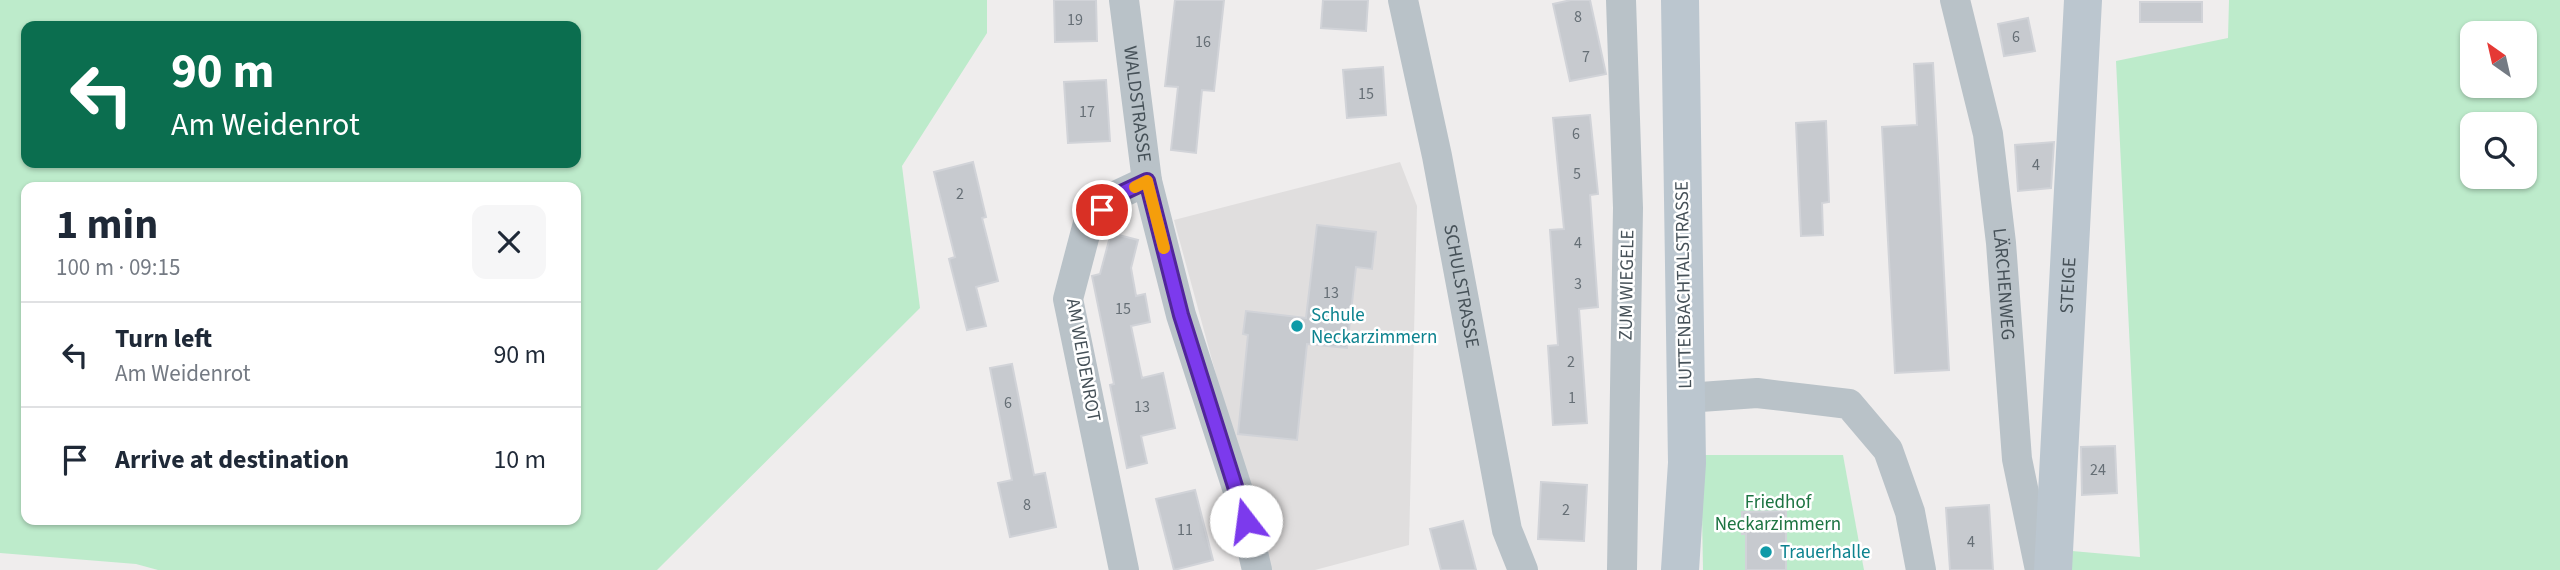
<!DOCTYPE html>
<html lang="en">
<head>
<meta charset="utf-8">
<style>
  :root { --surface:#fff; --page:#f6f6f7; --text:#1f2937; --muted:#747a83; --line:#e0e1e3 }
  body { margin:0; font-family:"Source Sans 3",sans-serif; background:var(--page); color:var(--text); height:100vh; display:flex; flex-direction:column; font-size:26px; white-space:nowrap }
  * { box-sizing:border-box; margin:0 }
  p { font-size:23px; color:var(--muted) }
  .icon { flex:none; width:38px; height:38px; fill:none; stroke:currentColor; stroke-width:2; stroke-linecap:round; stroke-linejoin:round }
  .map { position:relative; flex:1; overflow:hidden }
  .drawer { position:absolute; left:21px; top:182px; width:560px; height:343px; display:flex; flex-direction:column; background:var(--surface); border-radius:14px; box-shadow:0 2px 5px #0004 }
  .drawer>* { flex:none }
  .top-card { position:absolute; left:21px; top:21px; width:560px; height:147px; border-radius:14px; box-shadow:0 2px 5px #0004; background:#0b6e4f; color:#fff; overflow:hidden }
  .needle { width:46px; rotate:326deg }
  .controls { position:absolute; left:2460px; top:21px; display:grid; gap:14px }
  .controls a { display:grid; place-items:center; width:77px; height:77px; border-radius:14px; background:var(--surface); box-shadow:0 2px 5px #0004; font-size:35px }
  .pin { position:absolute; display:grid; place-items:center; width:60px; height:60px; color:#fff; margin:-30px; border:4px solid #fff; border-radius:50%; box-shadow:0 2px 7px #0007 }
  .me { position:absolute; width:77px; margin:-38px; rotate:345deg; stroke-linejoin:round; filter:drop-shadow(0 0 5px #0008) }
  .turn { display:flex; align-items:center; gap:24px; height:147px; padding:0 35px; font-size:32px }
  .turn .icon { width:91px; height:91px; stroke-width:2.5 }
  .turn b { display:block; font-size:49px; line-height:60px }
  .round { display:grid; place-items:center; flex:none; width:74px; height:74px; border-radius:14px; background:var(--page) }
  .headline { display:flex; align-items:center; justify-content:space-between; height:119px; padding:0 35px }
  h1 { font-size:42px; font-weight:700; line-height:52px }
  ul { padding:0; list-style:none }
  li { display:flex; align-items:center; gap:21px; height:105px; padding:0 35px; border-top:2px solid var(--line) }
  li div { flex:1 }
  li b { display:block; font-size:26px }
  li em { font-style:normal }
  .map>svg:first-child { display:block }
  .education { fill:#e0dede }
  .green { fill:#bdebcb; fill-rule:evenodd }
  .building { fill:#c7cacf; stroke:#d1d3d8; stroke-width:2 }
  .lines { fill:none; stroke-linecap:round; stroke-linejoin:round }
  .street { stroke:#b9c2c8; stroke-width:30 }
  .secondary { stroke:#bbc6cf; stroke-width:38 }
  .route-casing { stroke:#51269a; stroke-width:18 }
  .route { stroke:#7c3aed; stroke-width:12 }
  .slow { stroke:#f59e0b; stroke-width:12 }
  .culture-dot { fill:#0f9aa8; stroke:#fff; stroke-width:2.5 }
  .labels { text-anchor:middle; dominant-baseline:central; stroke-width:5; stroke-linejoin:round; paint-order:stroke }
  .number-label { font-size:16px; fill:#666f76 }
  .street-label { font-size:19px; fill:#465158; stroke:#fff }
  .culture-label { font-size:19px; fill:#0d838f; stroke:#fff; text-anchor:start }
  .park-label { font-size:19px; fill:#1d7442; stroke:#fff }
</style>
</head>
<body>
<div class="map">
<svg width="2560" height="570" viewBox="0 0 2560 570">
  <rect width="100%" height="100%" fill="#efeded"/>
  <path class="education" d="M 1400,162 L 1417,206 L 1409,545 L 1315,570 L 1269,570 L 1174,220 Z"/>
  <g class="green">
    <path d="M 0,0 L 987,0 L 987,33 L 902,166 L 920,308 L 657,570 L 158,570 L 136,564 L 0,553 ZM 26,26 L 576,26 L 576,163 L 26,163 ZM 26,187 L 576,187 L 576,520 L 26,520 Z"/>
    <path d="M 2229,0 L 2560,0 L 2560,570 L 2070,570 L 2072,551 L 2140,557 L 2116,61 L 2228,38 ZM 2473,33 L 2525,33 L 2525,86 L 2473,86 ZM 2473,124 L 2525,124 L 2525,177 L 2473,177 Z"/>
    <path d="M 1701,455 L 1843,455 L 1864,570 L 1703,570 Z"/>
  </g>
  <g class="building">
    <path d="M 1054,0 L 1096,0 L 1097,41 L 1055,42 Z"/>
    <path d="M 1175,0 L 1224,0 L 1214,91 L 1202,90 L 1196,153 L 1171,150 L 1178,87 L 1165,86 Z"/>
    <path d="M 1323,0 L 1368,0 L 1366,31 L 1321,28 Z"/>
    <path d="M 1571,0 L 1590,0 L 1606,74 L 1570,81 L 1553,4 Z"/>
    <rect x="2140" y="2" width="62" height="20"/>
    <path d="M 2028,18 L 2035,51 L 2004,56 L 1998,24 Z"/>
    <path d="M 1933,63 L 1949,370 L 1895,373 L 1882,127 L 1917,125 L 1914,64 Z"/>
    <path d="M 1383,67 L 1386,115 L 1347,118 L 1343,70 Z"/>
    <path d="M 1106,80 L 1110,141 L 1068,143 L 1064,82 Z"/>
    <path d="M 1590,115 L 1598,194 L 1590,195 L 1598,307 L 1579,309 L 1587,423 L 1553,425 L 1548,346 L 1558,345 L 1550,230 L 1564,229 L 1553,118 Z"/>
    <path d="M 1826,121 L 1829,202 L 1822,203 L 1823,235 L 1801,236 L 1796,123 Z"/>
    <path d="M 2054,142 L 2051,188 L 2018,191 L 2015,145 Z"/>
    <path d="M 973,162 L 986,217 L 982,218 L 998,281 L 976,287 L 986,326 L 967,330 L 949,259 L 955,257 L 934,172 Z"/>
    <path d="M 1317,225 L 1376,232 L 1372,269 L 1356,267 L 1347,348 L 1307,344 L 1297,440 L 1238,434 L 1248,335 L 1243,334 L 1246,311 L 1306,318 Z"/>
    <path d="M 1111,233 L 1138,240 L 1131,268 L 1136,296 L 1145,294 L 1150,322 L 1131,326 L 1142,378 L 1163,373 L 1175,428 L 1141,436 L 1147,463 L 1127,468 L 1110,385 L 1114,384 L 1092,276 L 1100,274 Z"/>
    <path d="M 1012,364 L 1034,475 L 1045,473 L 1056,527 L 1010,537 L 998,483 L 1012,480 L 990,368 Z"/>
    <path d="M 2115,446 L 2117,493 L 2082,495 L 2081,447 Z"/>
    <path d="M 1541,482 L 1587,485 L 1584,541 L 1538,539 Z"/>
    <path d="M 1195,490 L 1213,560 L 1174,570 L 1156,499 Z"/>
    <path d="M 1989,505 L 1993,570 L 1950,570 L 1946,508 Z"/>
    <path d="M 1786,511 L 1786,570 L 1746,570 L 1746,534 L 1742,534 L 1742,512 Z"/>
    <path d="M 1463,521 L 1476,570 L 1441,570 L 1430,529 Z"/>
  </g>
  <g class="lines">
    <g class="street">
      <path id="s1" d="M 1124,0 L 1147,181 L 1181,315 L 1240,497 L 1257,570"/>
      <path id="s2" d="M 1403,0 L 1437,156 L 1507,530 L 1523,570"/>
      <path d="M 1621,0 L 1628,208 L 1622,570"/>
      <path id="s3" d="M 1955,0 L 1988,134 L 2001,243 L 2017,459 L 2040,570"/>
      <path d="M 1686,398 L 1757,393 L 1849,404 L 1888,450 L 1910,512 L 1921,570"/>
      <path d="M 1124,570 L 1068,299 L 1088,223 L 1115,196 L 1147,181"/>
    </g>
    <g class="secondary">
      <path d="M 1680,570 L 1687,463 L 1680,0"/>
      <path id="s4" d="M 2053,570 L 2083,0"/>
    </g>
  </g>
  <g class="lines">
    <defs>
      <path id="route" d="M 1102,210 L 1115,196 L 1147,181 L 1181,315 L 1246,521"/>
    </defs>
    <use href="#route" class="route-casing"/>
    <use href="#route" class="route"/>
    <path class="slow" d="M 1135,187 L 1147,181 L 1164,248"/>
  </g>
  <g class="culture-dot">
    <circle cx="1297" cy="326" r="7"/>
    <circle cx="1766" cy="552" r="7"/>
  </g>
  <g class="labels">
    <g class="number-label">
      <text x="1578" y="17">8</text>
      <text x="1075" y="20">19</text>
      <text x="2016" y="37">6</text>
      <text x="1203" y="42">16</text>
      <text x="1586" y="57">7</text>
      <text x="1366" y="94">15</text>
      <text x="1087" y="112">17</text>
      <text x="1576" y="134">6</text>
      <text x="2036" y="165">4</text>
      <text x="1577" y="174">5</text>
      <text x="960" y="194">2</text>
      <text x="1578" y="243">4</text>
      <text x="1578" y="284">3</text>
      <text x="1331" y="293">13</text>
      <text x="1123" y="309">15</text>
      <text x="1571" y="362">2</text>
      <text x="1572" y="398">1</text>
      <text x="1008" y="403">6</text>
      <text x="1142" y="407">13</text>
      <text x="2098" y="470">24</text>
      <text x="1027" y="505">8</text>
      <text x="1566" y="510">2</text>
      <text x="1185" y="530">11</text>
      <text x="1971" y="542">4</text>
    </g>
    <g class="street-label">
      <text stroke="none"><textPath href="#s1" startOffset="105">WALDSTRASSE</textPath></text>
      <text stroke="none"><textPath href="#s3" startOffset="289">LÄRCHENWEG</textPath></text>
      <text transform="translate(1627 285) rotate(-89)">ZUM WIEGELE</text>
      <text transform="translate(1684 285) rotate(-91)">LUTTENBACHTALSTRASSE</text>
      <text stroke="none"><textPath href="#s4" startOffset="285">STEIGE</textPath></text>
      <text stroke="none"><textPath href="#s2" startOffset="292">SCHULSTRASSE</textPath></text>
      <text transform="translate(1083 360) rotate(80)">AM WEIDENROT</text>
    </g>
    <g class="culture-label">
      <text x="1311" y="315">Schule<tspan x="1311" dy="22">Neckarzimmern</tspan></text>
      <text x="1780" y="552">Trauerhalle</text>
    </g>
    <g class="park-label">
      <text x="1778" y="502">Friedhof<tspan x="1778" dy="22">Neckarzimmern</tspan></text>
    </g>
  </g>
</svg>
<div class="controls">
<a><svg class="needle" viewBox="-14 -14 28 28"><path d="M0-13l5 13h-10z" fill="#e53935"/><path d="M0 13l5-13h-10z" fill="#747a83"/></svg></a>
<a><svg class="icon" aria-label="search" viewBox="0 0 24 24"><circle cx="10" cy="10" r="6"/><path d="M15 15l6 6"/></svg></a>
</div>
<div class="pin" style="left:1102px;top:210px;background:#d93025"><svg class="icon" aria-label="arrive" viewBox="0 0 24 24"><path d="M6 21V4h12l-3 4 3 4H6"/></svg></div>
<svg class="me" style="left:1246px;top:521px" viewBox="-20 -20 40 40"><circle r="19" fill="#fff"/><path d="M0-13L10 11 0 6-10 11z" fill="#7c3aed"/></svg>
<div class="top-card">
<div class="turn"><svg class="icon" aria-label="left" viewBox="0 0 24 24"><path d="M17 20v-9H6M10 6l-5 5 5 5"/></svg><div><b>90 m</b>Am Weidenrot</div></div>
</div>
<section class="drawer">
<div class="headline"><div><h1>1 min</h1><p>100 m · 09:15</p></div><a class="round"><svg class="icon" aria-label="close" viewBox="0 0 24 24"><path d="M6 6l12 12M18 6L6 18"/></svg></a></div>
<ul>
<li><svg class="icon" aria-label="left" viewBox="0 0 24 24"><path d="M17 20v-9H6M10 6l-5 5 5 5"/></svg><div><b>Turn left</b><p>Am Weidenrot</p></div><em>90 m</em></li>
<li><svg class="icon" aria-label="arrive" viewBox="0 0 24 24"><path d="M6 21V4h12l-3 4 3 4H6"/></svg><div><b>Arrive at destination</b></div><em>10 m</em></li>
</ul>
</section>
</div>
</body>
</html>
